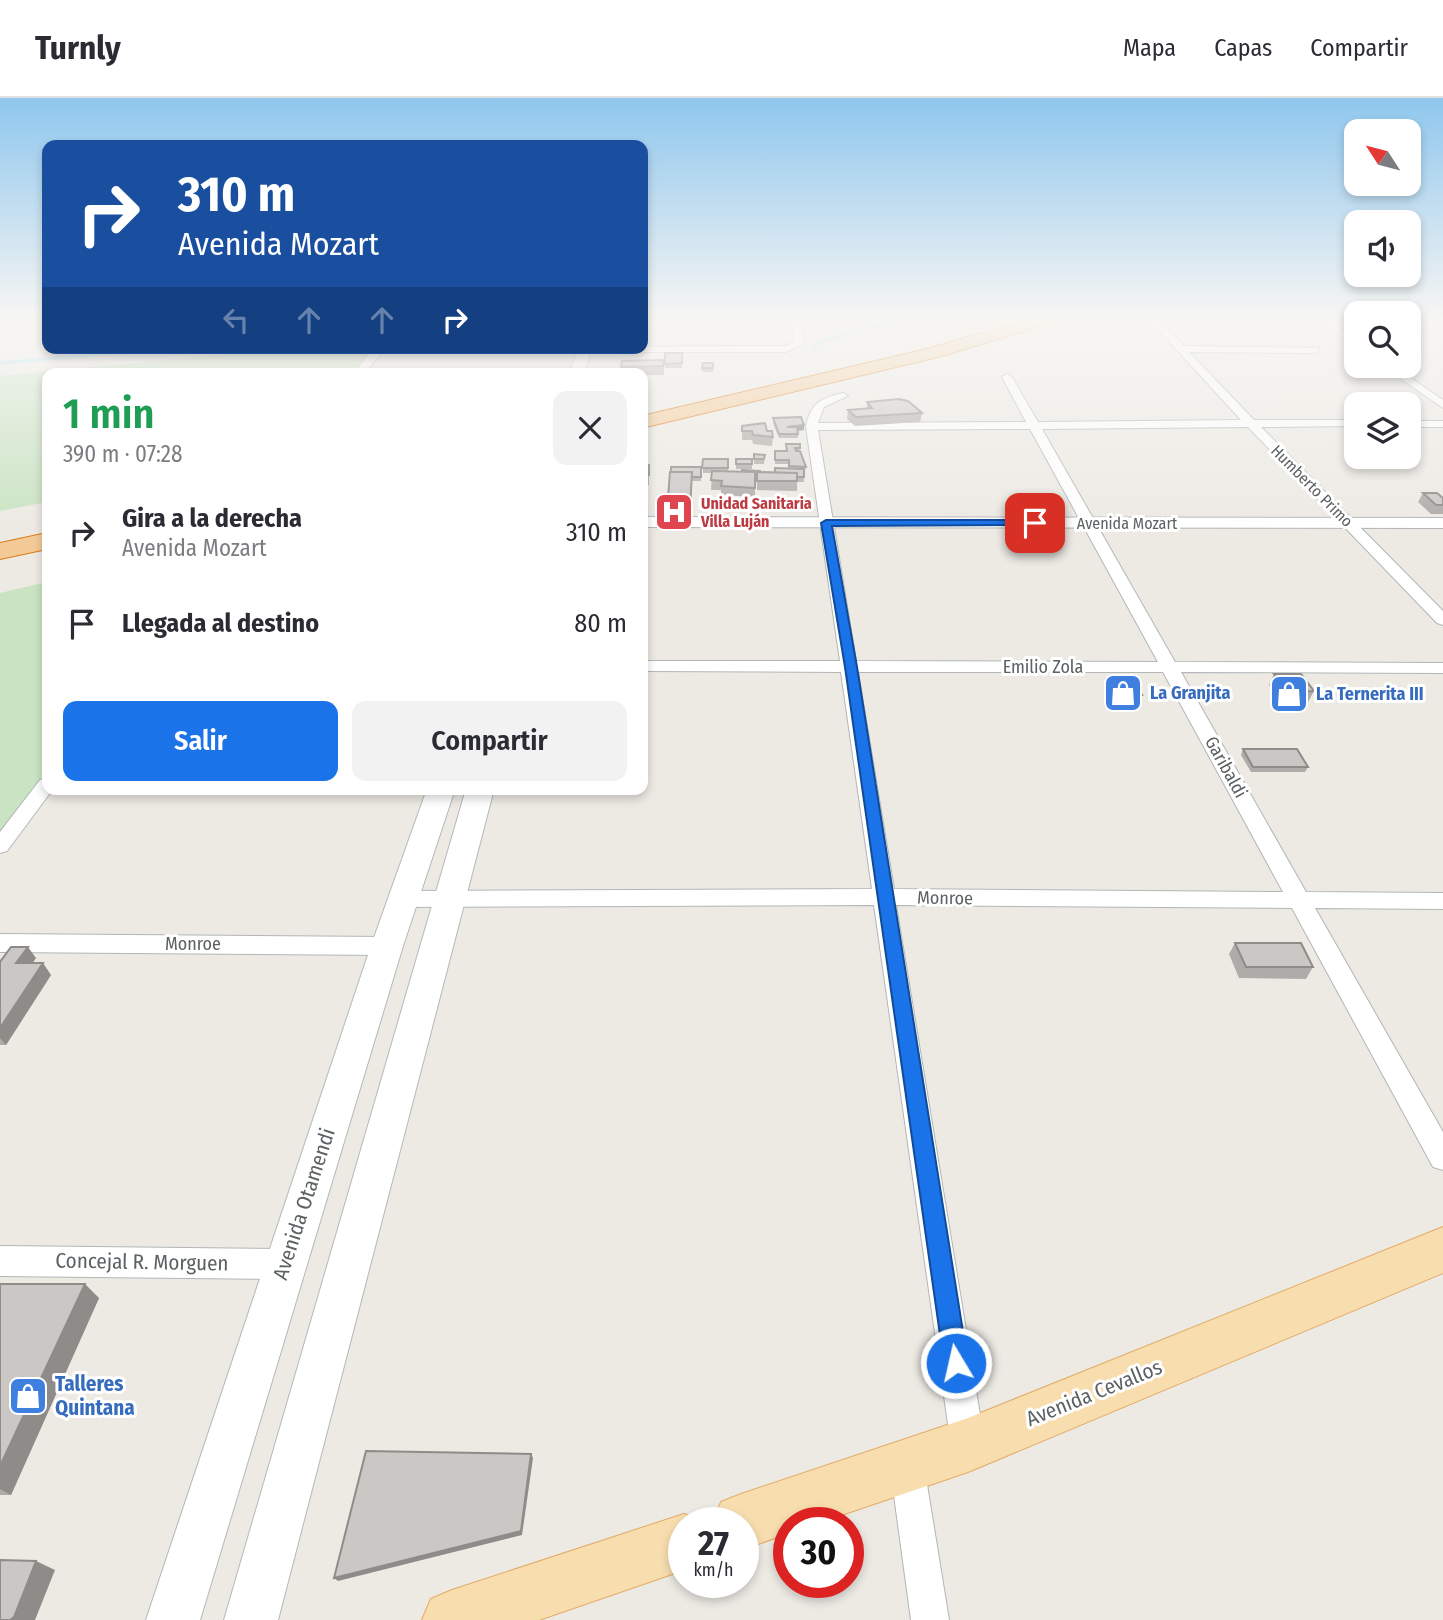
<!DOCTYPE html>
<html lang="es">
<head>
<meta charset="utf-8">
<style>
  :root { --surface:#fff; --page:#f2f2f3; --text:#2b2b33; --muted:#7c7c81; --line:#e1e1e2; --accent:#1a73e8 }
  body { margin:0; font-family:"Fira Sans Condensed",sans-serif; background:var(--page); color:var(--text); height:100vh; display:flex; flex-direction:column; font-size:26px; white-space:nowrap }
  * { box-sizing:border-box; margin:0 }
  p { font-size:23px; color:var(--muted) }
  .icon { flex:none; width:38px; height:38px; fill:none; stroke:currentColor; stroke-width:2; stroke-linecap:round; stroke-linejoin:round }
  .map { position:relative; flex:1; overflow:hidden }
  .side { position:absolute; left:42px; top:270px; width:606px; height:427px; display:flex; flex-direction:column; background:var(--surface); border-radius:14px; box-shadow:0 4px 10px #0003 }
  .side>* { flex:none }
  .top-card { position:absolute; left:42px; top:42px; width:606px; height:214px; border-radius:14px; box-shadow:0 4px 10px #0003; background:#1a4fa0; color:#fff; overflow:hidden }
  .needle { width:46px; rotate:306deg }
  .buttons { position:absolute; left:1344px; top:21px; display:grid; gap:14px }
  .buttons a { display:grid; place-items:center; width:77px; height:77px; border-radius:14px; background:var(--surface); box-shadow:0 4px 10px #0003; font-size:35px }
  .speed { position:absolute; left:668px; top:1409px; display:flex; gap:14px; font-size:35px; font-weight:700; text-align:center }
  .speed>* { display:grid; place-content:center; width:91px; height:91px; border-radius:50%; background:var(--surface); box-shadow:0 4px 10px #0003; line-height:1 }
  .speed small { font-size:18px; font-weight:400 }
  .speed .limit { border:10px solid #d22; background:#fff; color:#111 }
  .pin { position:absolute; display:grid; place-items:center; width:60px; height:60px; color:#fff; margin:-30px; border-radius:14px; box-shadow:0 4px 10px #0006 }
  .me { position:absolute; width:77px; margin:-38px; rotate:351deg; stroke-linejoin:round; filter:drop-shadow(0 0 5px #0008) }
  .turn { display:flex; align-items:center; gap:24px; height:147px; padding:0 21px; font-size:32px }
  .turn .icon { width:91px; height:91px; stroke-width:2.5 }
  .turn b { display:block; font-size:49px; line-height:60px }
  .lanes { display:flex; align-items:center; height:66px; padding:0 21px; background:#0003; justify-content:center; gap:35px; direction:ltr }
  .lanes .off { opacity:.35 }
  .round { display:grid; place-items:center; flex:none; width:74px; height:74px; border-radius:14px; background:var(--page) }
  .overview { display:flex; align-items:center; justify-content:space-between; height:119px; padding:0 21px }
  h1 { font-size:42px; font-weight:600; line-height:52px; color:#1e9e55 }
  .button { display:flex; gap:14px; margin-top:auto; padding:14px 21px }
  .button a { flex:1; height:80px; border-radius:14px; background:var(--accent); color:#fff; font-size:28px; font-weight:600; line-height:80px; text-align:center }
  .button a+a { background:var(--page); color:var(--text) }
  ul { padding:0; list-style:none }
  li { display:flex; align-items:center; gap:21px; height:91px; padding:0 21px }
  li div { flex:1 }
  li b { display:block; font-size:26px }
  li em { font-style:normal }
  header { display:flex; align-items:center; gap:42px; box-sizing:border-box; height:98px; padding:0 35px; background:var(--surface); border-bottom:2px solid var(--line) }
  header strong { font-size:33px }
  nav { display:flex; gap:38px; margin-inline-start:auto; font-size:24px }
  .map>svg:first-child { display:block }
  .green { fill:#c9e3c3 }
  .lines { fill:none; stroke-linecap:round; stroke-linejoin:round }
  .stream { stroke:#abe4f7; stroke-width:3.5 }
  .minor-casing { stroke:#b2b6b8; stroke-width:2 }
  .tertiary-casing { stroke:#b2b6b8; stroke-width:2 }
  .secondary-casing { stroke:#b3b8bb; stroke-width:2 }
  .primary-casing { stroke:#e4aa66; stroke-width:2 }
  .motorway-casing { stroke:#dd7915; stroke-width:2 }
  .minor { fill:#fff; fill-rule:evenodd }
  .tertiary { fill:#fff; fill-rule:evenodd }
  .secondary { fill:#fff; fill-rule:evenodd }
  .primary { fill:#f8deaf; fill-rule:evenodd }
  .motorway { fill:#f3ca96; fill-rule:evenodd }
  .wall { fill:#afaba9 }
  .shaded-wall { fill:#8e8b89 }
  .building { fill:#cbc7c4; stroke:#8e8b89; stroke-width:2 }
  .route { fill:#1a73e8; stroke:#114b97; stroke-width:2 }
  .labels { text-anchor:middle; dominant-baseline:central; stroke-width:6; stroke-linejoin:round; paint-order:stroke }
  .far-street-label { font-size:16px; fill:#5c6164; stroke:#fff }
  .far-health-label { font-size:16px; font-weight:bold; fill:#be3a42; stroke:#fff; text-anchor:start }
  .street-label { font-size:18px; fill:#5c6164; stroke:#fff }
  .shop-label { font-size:18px; font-weight:bold; fill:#366cbe; stroke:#fff; text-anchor:start }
  .near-street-label { font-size:21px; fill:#5c6164; stroke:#fff }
  .near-shop-label { font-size:21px; font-weight:bold; fill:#366cbe; stroke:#fff; text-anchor:start }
</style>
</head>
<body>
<header>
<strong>Turnly</strong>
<nav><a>Mapa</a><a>Capas</a><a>Compartir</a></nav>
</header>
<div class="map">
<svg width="1443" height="1522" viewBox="0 0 1443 1522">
  <rect width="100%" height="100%" fill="#edeae4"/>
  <g class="green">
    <path d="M 292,250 L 380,250 L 361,275 L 47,275 L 47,404 L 0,413 L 0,278 Z"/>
    <path d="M 47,484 L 47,673 L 0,734 L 0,495 Z"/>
  </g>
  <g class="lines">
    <g class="stream">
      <path d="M 814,251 L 818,244 L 911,218"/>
      <path d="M 0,265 L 173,250"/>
    </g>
    <defs>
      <g id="minor">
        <path d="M 792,218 L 801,218 L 804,246 L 786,254 L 382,254 L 365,275 L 354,275 L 374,250 L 785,248 L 794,245 Z"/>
        <path d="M 1313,218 L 1323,218 L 1356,242 L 1356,249 Z"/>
        <path d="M 1151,220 L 1157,220 L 1184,248 L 1318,250 L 1318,254 L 1314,255 L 1189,254 L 1254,322 L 1356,322 L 1356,328 L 1261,329 L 1443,513 L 1443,527 L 1437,525 L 1248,329 L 1042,331 L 1175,564 L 1443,565 L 1443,575 L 1181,574 L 1306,794 L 1443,795 L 1443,811 L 1315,810 L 1443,1034 L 1443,1072 L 1433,1069 L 1292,810 L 896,807 L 985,1347 L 980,1359 L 968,1364 L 956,1359 L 951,1347 L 874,807 L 404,809 L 396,807 L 393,801 L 396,795 L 404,793 L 872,791 L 841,574 L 642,573 L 642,563 L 840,563 L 806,329 C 810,305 821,300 843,295 L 848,298 L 824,309 L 818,325 L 1026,324 L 1002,279 L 1007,276 L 1012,279 L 1038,324 L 1241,322 L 1151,224 ZM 1030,331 L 1158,564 L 856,563 L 818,332 ZM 858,574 L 1163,574 L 1283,794 L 894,791 Z"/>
        <path d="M 1382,268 L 1393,268 L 1443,302 L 1443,310 Z"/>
        <rect x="1409" y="323" width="34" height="6"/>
        <path d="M 47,680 L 47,691 L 53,691 L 7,753 L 0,755 L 0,734 L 40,682 Z"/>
        <path d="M 0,836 L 387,839 L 395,842 L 398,848 L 395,854 L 387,857 L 0,854 Z"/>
        <path d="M 0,1148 L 285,1151 L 296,1156 L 300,1166 L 296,1176 L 285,1181 L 0,1178 Z"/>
        <path d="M 907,1351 L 919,1356 L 924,1368 L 949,1522 L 911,1522 L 890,1368 L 895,1356 Z"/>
      </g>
      <path id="tertiary" d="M 642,419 L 1443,420 L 1443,430 L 642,429 Z"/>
      <g id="secondary">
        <path d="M 578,250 L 592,250 L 584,275 L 570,275 Z"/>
        <path d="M 427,691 L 455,691 L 403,848 L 200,1522 L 146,1522 L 371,848 Z"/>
        <path d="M 466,691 L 494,691 L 278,1522 L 224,1522 Z"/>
      </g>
      <g id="primary">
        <path d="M 1443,1129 L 1443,1175 L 968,1374 L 821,1424 L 789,1424 L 789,1435 L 744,1451 L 744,1424 L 713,1424 L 721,1404 L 741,1396 L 968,1320 Z"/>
        <path d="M 684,1416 L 704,1424 L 684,1424 L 684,1472 L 539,1522 L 422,1522 L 431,1501 L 452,1492 Z"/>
      </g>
      <g id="motorway">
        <path d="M 1038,218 L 1063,218 L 1061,222 L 942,258 L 642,330 L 642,318 L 931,250 Z"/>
        <path d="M 47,435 L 47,451 L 0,461 L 0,445 Z"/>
      </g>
    </defs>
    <use href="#minor" class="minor-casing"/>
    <use href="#tertiary" class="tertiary-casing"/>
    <use href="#secondary" class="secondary-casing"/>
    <use href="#primary" class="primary-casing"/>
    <use href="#motorway" class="motorway-casing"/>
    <use href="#minor" class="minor"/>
    <use href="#tertiary" class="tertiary"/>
    <use href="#secondary" class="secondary"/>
    <use href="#primary" class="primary"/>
    <use href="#motorway" class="motorway"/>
  </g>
  <g class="wall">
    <rect x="665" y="255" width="17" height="15"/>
    <path d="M 664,262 L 664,277 L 642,277 L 642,275 L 620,275 L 621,275 L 621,269 Z"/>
    <path d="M 713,265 L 713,274 L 702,274 L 702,270 Z"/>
    <path d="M 867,304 L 922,315 L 920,324 L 855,328 L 847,321 L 848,312 L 867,310 Z"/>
    <path d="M 773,320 L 804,332 L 798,333 L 798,340 L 779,340 L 773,325 Z"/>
    <path d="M 742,328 L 767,333 L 773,339 L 772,348 L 753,346 L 752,342 L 742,342 Z"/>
    <path d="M 786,346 L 800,346 L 799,353 L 806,369 L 805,373 L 804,373 L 804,384 L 797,384 L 797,393 L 757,392 L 757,383 L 755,383 L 755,399 L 721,397 L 721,392 L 711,392 L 712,375 L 703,375 L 703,361 L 728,361 L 728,374 L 775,375 L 788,371 L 788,366 L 775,366 L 775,353 L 786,353 Z"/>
    <path d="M 754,356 L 765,357 L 764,366 L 754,366 Z"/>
    <rect x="736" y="361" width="16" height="10"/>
    <rect x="642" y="367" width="7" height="20"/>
    <path d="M 701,369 L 701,383 L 692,383 L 690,422 L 667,422 L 667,412 L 671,374 Z"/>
    <path d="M 1423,395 L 1443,400 L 1443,416 L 1431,416 L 1418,404 Z"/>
    <path d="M 1274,576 L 1314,593 L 1308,604 L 1282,604 L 1269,587 Z"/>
    <path d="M 1107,581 L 1142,597 L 1140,602 L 1113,602 L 1106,587 Z"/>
    <path d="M 1243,651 L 1308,669 L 1305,674 L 1251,674 L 1241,657 Z"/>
    <path d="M 520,691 L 574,691 L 573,693 L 520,693 Z"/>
    <path d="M 1235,845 L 1313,869 L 1306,881 L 1239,880 L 1229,856 Z"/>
    <path d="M 36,860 L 32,865 L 51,877 L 6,947 L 0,947 L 0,864 Z"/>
    <path d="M 0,1186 L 99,1200 L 11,1397 L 0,1397 Z"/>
  </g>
  <g class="shaded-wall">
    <path d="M 804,327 L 804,332 L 787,334 L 787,329 Z"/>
    <path d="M 28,849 L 36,860 L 25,876 L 16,865 Z"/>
    <path d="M 43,865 L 51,877 L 6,947 L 0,940 L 0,930 Z"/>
    <path d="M 85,1186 L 99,1200 L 11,1397 L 0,1391 L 0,1368 Z"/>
    <path d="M 531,1356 L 533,1360 L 522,1437 L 338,1483 L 334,1480 Z"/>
    <path d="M 36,1463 L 55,1472 L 35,1522 L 10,1522 Z"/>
  </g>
  <g class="building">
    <path d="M 665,255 L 682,255 L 682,265 L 665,266 Z"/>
    <path d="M 664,262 L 663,268 L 621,269 L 622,263 Z"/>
    <path d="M 703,265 L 713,265 L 713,270 L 702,270 Z"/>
    <path d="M 899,301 L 908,303 L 922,315 L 856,319 L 848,312 L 872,310 L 867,304 Z"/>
    <path d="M 801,319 L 804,327 L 787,329 L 797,329 L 798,336 L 779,336 L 773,320 Z"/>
    <path d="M 765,325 L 767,333 L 772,333 L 773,339 L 753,337 L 752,333 L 742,333 L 742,328 Z"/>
    <path d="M 786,346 L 800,346 L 800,350 L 795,350 L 796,353 L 800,353 L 806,369 L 789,368 L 789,362 L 775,362 L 775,353 L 787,353 Z"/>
    <path d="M 754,356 L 765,357 L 764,361 L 754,361 Z"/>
    <path d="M 703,361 L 728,361 L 728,370 L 702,370 Z"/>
    <rect x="736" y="361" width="16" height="5"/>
    <rect x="642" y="367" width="7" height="10"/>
    <path d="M 671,369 L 701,369 L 701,379 L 692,379 L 692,374 L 671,374 Z"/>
    <path d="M 775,370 L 804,371 L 804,379 L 797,379 L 797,375 L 775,375 Z"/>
    <path d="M 742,372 L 760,373 L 760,375 L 757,374 L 757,379 L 755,378 L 755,374 L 742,374 Z"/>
    <path d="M 712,373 L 755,374 L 755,390 L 721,388 L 722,383 L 711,382 Z"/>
    <path d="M 670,374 L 692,374 L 690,412 L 667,412 Z"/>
    <path d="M 757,374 L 797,375 L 797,383 L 757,383 Z"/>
    <path d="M 1423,395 L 1437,395 L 1443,400 L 1443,407 L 1436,407 Z"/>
    <path d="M 1274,576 L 1301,576 L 1314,593 L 1287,594 Z"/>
    <path d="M 1107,581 L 1134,581 L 1142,597 L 1115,597 Z"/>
    <path d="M 1243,651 L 1297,651 L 1308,669 L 1253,669 Z"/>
    <path d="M 1235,845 L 1301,845 L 1313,869 L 1246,869 Z"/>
    <path d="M 11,849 L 28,849 L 16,865 L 43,865 L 0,930 L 0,864 Z"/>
    <path d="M 0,1186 L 85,1186 L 0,1368 Z"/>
    <path d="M 366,1353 L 531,1356 L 521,1433 L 334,1480 Z"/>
    <path d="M 0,1462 L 36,1463 L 14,1519 L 10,1522 L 0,1522 Z"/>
  </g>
  <linearGradient id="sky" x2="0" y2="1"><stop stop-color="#8fc7ee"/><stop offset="0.51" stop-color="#f7f6f3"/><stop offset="1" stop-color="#f7f6f3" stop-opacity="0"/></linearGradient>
  <rect width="1443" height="431" fill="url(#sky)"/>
  <path class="route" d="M 1035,422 L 1039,423 L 1039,427 L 832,428 L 857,569 L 968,1265 L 964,1273 L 956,1277 L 947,1273 L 944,1265 L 845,569 L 821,425 L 826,422 Z"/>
  <defs>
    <symbol id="hospital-square" viewBox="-11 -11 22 22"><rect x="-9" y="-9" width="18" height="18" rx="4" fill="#e0444e" stroke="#fff"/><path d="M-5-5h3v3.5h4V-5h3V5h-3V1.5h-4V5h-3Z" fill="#fff"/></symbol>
    <symbol id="shop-square" viewBox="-11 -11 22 22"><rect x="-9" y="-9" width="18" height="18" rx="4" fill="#3f7fe0" stroke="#fff"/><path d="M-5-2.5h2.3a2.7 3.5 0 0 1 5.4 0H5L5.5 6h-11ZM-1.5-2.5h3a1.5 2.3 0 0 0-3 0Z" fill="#fff"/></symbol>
  </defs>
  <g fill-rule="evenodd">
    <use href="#hospital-square" x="652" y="392" width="44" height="44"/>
    <use href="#shop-square" x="1101" y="573" width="44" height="44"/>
    <use href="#shop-square" x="1267" y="574" width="44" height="44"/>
    <use href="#shop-square" x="6" y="1276" width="44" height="44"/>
  </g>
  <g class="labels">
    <g class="far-street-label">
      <text transform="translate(1312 388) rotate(45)">Humberto Primo</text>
      <text x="1127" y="425">Avenida Mozart</text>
    </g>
    <g class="far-health-label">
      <text x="701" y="405">Unidad Sanitaria<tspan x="701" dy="18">Villa Luján</tspan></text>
    </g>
    <g class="street-label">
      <text x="1043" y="569">Emilio Zola</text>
      <text transform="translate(1226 669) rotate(61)">Garibaldi</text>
      <text transform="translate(945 800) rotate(1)">Monroe</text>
      <text x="193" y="846">Monroe</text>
    </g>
    <g class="shop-label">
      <text x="1150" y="595">La Granjita</text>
      <text x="1316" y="596">La Ternerita III</text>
    </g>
    <g class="near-street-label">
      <text transform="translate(304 1106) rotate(-72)">Avenida Otamendi</text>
      <text transform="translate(142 1164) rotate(1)">Concejal R. Morguen</text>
      <text transform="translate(1094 1295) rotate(-22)">Avenida Cevallos</text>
    </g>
    <g class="near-shop-label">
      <text x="55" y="1286">Talleres<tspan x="55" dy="24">Quintana</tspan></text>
    </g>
  </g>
</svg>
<div class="buttons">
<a><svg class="needle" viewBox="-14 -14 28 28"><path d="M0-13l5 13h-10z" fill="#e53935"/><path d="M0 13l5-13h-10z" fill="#7c7c81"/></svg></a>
<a><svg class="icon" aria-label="sound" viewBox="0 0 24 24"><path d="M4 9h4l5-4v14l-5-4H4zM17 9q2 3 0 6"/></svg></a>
<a><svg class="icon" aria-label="search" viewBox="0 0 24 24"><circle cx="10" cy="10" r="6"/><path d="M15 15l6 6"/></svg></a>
<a><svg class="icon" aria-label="layers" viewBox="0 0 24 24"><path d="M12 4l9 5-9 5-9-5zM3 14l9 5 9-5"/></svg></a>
</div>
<div class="speed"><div>27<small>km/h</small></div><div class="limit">30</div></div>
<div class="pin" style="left:1035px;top:425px;background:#d93025"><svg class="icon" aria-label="arrive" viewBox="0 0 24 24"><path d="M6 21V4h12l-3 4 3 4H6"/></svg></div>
<svg class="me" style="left:956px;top:1265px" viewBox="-20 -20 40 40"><circle r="17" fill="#1a73e8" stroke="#fff" stroke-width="3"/><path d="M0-11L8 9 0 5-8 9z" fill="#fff"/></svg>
<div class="top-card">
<div class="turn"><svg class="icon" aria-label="right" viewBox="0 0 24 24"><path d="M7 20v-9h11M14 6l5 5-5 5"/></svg><div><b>310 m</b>Avenida Mozart</div></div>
<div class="lanes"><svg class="icon off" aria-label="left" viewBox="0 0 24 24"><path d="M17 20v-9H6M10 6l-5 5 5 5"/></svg><svg class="icon off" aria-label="ahead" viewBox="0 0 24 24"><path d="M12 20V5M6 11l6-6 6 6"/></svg><svg class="icon off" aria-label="ahead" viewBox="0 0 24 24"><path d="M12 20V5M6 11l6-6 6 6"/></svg><svg class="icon" aria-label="right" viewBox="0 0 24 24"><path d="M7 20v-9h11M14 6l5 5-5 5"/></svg></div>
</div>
<section class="side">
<div class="overview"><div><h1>1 min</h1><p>390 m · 07:28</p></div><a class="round"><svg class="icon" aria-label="close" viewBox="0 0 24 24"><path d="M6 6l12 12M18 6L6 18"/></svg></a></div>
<ul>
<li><svg class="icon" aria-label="right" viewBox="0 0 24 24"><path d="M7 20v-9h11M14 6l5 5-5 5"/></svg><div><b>Gira a la derecha</b><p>Avenida Mozart</p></div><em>310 m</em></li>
<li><svg class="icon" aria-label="arrive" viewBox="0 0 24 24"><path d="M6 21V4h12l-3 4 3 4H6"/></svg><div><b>Llegada al destino</b></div><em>80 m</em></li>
</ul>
<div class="button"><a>Salir</a><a>Compartir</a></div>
</section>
</div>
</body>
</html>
